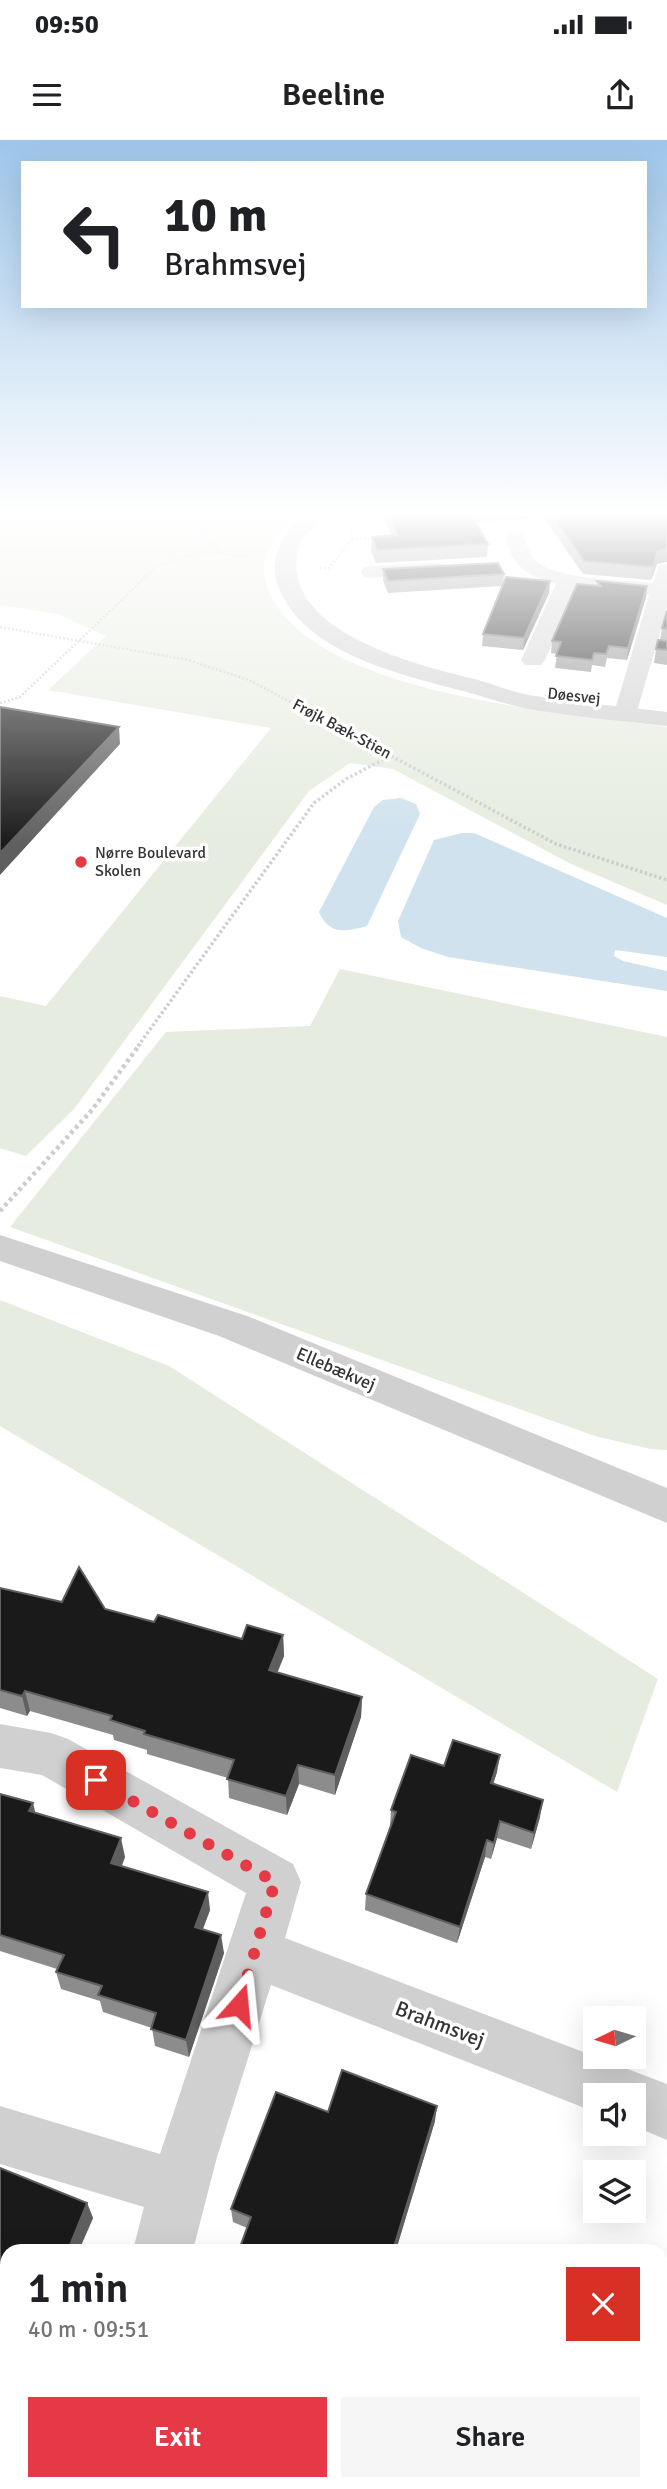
<!DOCTYPE html>
<html lang="en">
<head>
<meta charset="utf-8">
<style>
  :root { --surface:#fff; --page:#f6f6f6; --text:#202124; --muted:#757577; --accent:#e63946 }
  body { margin:0; font-family:Signika,sans-serif; background:var(--page); color:var(--text); height:100vh; display:flex; flex-direction:column; font-size:26px; white-space:nowrap }
  * { box-sizing:border-box; margin:0 }
  p { font-size:23px; color:var(--muted) }
  .icon { flex:none; width:38px; height:38px; fill:none; stroke:currentColor; stroke-width:2; stroke-linecap:round; stroke-linejoin:round }
  .map { position:relative; flex:1; overflow:hidden }
  .panel { position:absolute; left:0px; top:2104px; width:668px; height:247px; display:flex; flex-direction:column; background:var(--surface); border-radius:21px 21px 0 0; box-shadow:0 7px 28px #0002 }
  .panel>* { flex:none }
  .top-card { position:absolute; left:21px; top:21px; width:626px; height:147px; border-radius:0px; box-shadow:0 7px 28px #0002; background:#fff; color:var(--text); overflow:hidden }
  .needle { width:46px; rotate:265deg }
  .fabs { position:absolute; left:583px; top:1866px; display:grid; gap:14px }
  .fabs a { display:grid; place-items:center; width:63px; height:63px; border-radius:0px; background:var(--surface); box-shadow:0 7px 28px #0002; font-size:35px }
  .pin { position:absolute; display:grid; place-items:center; width:60px; height:60px; color:#fff; margin:-30px; border-radius:14px; box-shadow:0 4px 10px #0006 }
  .me { position:absolute; width:77px; margin:-38px; rotate:18deg; stroke-linejoin:round; filter:drop-shadow(0 0 5px #0008) }
  .turn { display:flex; align-items:center; gap:24px; height:147px; padding:0 28px; font-size:32px }
  .turn .icon { width:91px; height:91px; stroke-width:2.5 }
  .turn b { display:block; font-size:49px; line-height:60px }
  .round { display:grid; place-items:center; flex:none; width:74px; height:74px; border-radius:0px; background:var(--page) }
  .summary { display:flex; align-items:center; justify-content:space-between; height:119px; padding:0 28px }
  h1 { font-size:42px; font-weight:600; line-height:52px }
  .cta { display:flex; gap:14px; margin-top:auto; padding:14px 28px }
  .cta a { flex:1; height:80px; border-radius:0px; background:var(--accent); color:#fff; font-size:28px; font-weight:600; line-height:80px; text-align:center }
  .cta a+a { background:var(--page); color:var(--text) }
  .status { display:flex; justify-content:space-between; align-items:center; height:49px; padding:0 35px; background:var(--surface); direction:ltr }
  .status svg { height:19px; fill:currentColor }
  header { display:flex; justify-content:space-between; align-items:center; height:91px; padding:0 28px; background:var(--surface); font-size:32px; font-weight:600 }
  .map>svg:first-child { display:block }
  .green { fill:#e6ecdf }
  .water { fill:#cfe2ee }
  .lines { fill:none; stroke-linecap:round; stroke-linejoin:round }
  .path-far2 { stroke:#cdcdcd; stroke-width:2.5; stroke-dasharray:2 2; stroke-linecap:butt }
  .path-far1 { stroke:#cdcdcd; stroke-width:3.5; stroke-dasharray:2.5 2.5; stroke-linecap:butt }
  .path { stroke:#cdcdcd; stroke-width:4.5; stroke-dasharray:3.5 3.5; stroke-linecap:butt }
  .minor { fill:#d0d0d0; fill-rule:evenodd }
  .tertiary { fill:#d0d0d0; fill-rule:evenodd }
  .wall { fill:#8c8c8c }
  .shaded-wall { fill:#5f5f5f }
  .building { fill:#1a1a1a; stroke:#5f5f5f; stroke-width:2 }
  .route { stroke:#e63946; stroke-width:12; stroke-dasharray:0 21.6 }
  .poi-dot { fill:#e63946; stroke:#fff; stroke-width:2.5 }
  .labels { text-anchor:middle; dominant-baseline:central; stroke-width:7; stroke-linejoin:round; paint-order:stroke }
  .far-street-label { font-size:16px; fill:#333; stroke:#fff }
  .far-poi-label { font-size:16px; fill:#333; stroke:#fff; text-anchor:start }
  .street-label { font-size:18px; fill:#333; stroke:#fff }
  .near-street-label { font-size:21px; fill:#333; stroke:#fff }
</style>
</head>
<body>
<div class="status"><b>09:50</b><svg viewBox="0 0 49 12"><path d="M0 12V9h3v3zM5 12V6h3v6zM10 12V3h3v9zM15 12V0h3v12zM26 1h20v11H26zM47 4h2v5h-2z"/></svg></div>
<header><svg class="icon" aria-label="menu" viewBox="0 0 24 24"><path d="M4 6h16M4 12h16M4 18h16"/></svg>Beeline<svg class="icon" aria-label="share" viewBox="0 0 24 24"><path d="M12 15V3M7 8l5-5 5 5M5 13v7h14v-7"/></svg></header>
<div class="map">
<svg width="667" height="2349" viewBox="0 0 667 2349">
  <rect width="100%" height="100%" fill="#fff"/>
  <g class="green">
    <path d="M 0,376 L 296,376 C 267,403 252,425 275,463 C 333,557 565,572 667,587 L 667,765 L 571,724 L 393,629 L 350,623 L 309,651 L 74,969 L 26,1016 L 0,1008 L 0,856 L 46,866 L 271,588 L 48,550 L 106,496 L 58,474 L 0,465 Z"/>
    <path d="M 340,829 L 667,897 L 667,1310 L 650,1309 L 595,1296 L 10,1087 L 166,892 L 310,886 Z"/>
    <path d="M 0,1160 L 169,1226 L 658,1539 L 617,1652 L 0,1286 Z"/>
  </g>
  <g class="water">
    <path d="M 401,658 L 416,664 L 420,674 L 367,786 C 345,792 329,795 319,772 L 374,667 L 383,660 Z"/>
    <path d="M 462,693 L 474,693 L 667,778 L 667,817 L 615,810 L 614,816 L 623,821 L 667,831 L 667,851 L 448,817 L 421,808 L 401,797 L 398,781 L 434,700 Z"/>
  </g>
  <g class="lines">
    <g class="path-far2">
      <path d="M 215,376 L 208,382 L 204,393 L 220,413 L 246,417"/>
      <path d="M 352,399 L 376,398"/>
      <path d="M 320,428 L 329,428 L 352,399 L 351,376"/>
      <path d="M 0,487 L 188,520 L 249,540 L 381,610"/>
      <path d="M 0,563 L 20,557 L 156,427 L 193,414 L 220,413"/>
    </g>
    <g class="path-far1">
      <path d="M 378,609 L 556,704 L 667,740"/>
      <path d="M 138,906 L 314,663 L 346,639 L 392,615"/>
    </g>
    <path class="path" d="M 0,1071 L 92,970 L 140,904"/>
    <g class="minor">
      <path d="M 515,392 L 522,394 C 527,401 528,412 534,419 C 552,440 625,440 653,443 L 659,425 L 667,424 L 667,469 L 635,578 L 626,580 L 617,578 L 614,573 L 649,455 L 576,448 L 545,520 L 541,525 L 525,525 L 521,520 L 556,444 C 527,437 514,427 505,398 L 508,394 Z"/>
      <path d="M 436,423 L 444,424 L 447,429 L 444,434 L 372,438 L 364,437 L 361,432 L 364,427 L 372,426 Z"/>
      <path d="M 0,1584 L 51,1593 L 68,1599 L 293,1724 L 301,1742 L 285,1798 L 667,1944 L 667,2000 L 634,1986 L 634,1955 L 595,1955 L 595,1972 L 271,1845 L 217,2017 L 193,2110 L 133,2110 L 144,2067 L 0,2024 L 0,1966 L 160,2014 L 246,1753 L 42,1635 L 0,1628 Z"/>
      <path d="M 78,2343 L 144,2343 L 142,2349 L 76,2349 Z"/>
    </g>
    <g class="tertiary">
      <path d="M 302,376 L 324,376 C 316,387 302,395 298,409 C 279,493 420,526 478,540 C 495,545 512,552 529,555 C 575,563 621,566 667,572 L 667,586 C 621,581 575,577 529,569 C 508,565 488,558 467,552 C 406,536 303,514 278,446 C 268,419 282,395 302,376 Z"/>
      <path d="M 0,1095 L 247,1176 L 667,1348 L 667,1383 L 219,1196 L 0,1121 Z"/>
      <path d="M 667,2267 L 667,2349 L 634,2349 L 631,2343 L 662,2343 L 662,2269 Z"/>
    </g>
  </g>
  <g class="wall">
    <path d="M 383,376 L 667,376 L 657,424 L 651,440 L 583,434 L 544,378 L 475,382 L 488,404 L 487,417 L 376,423 L 371,410 L 372,397 L 392,396 Z"/>
    <path d="M 383,429 L 504,434 L 503,443 L 550,441 L 549,453 L 523,510 L 482,506 L 483,494 L 502,446 L 388,453 L 383,440 Z"/>
    <path d="M 597,441 L 647,446 L 646,457 L 627,520 L 607,518 L 605,527 L 592,525 L 591,532 L 555,528 L 557,514 L 551,513 L 552,501 L 597,446 Z"/>
    <path d="M 667,471 L 667,525 L 654,523 L 656,509 L 660,501 L 662,488 Z"/>
    <path d="M 0,1448 L 62,1462 L 105,1469 L 154,1482 L 242,1499 L 283,1495 L 284,1516 L 277,1533 L 362,1557 L 361,1577 L 335,1655 L 299,1644 L 287,1675 L 229,1658 L 228,1638 L 147,1614 L 147,1610 L 114,1600 L 113,1595 L 30,1571 L 27,1576 L 0,1568 Z"/>
    <path d="M 444,1626 L 497,1632 L 493,1644 L 540,1677 L 531,1709 L 497,1698 L 491,1719 L 485,1717 L 457,1803 L 365,1770 L 366,1754 L 390,1686 L 391,1670 Z"/>
    <path d="M 0,1654 L 36,1673 L 125,1717 L 122,1726 L 210,1770 L 203,1789 L 224,1813 L 189,1917 L 155,1906 L 152,1888 L 103,1872 L 100,1861 L 61,1849 L 56,1832 L 57,1829 L 0,1811 Z"/>
    <path d="M 328,1972 L 435,1981 L 396,2110 L 239,2110 L 247,2088 L 233,2082 L 231,2069 Z"/>
    <path d="M 0,2028 L 87,2063 L 93,2078 L 79,2110 L 7,2110 L 7,2281 L 0,2279 Z"/>
  </g>
  <g class="shaded-wall">
    <path d="M 667,409 L 667,422 L 657,424 L 651,440 L 653,427 L 658,411 Z"/>
    <path d="M 550,441 L 549,453 L 523,510 L 524,498 Z"/>
    <path d="M 647,446 L 646,457 L 627,520 L 628,508 Z"/>
    <path d="M 119,587 L 120,604 L 0,735 L 0,713 Z"/>
    <path d="M 283,1495 L 284,1516 L 270,1551 L 269,1530 Z"/>
    <path d="M 25,1551 L 30,1571 L 27,1576 L 22,1556 Z"/>
    <path d="M 362,1557 L 361,1577 L 335,1655 L 335,1635 Z"/>
    <path d="M 500,1615 L 497,1632 L 488,1660 L 491,1643 Z"/>
    <path d="M 298,1625 L 299,1644 L 287,1675 L 286,1656 Z"/>
    <path d="M 543,1660 L 540,1677 L 531,1709 L 534,1693 Z"/>
    <path d="M 33,1663 L 38,1683 L 29,1671 Z"/>
    <path d="M 500,1681 L 497,1698 L 491,1719 L 494,1703 Z"/>
    <path d="M 121,1698 L 125,1717 L 115,1741 L 111,1723 Z"/>
    <path d="M 487,1700 L 485,1717 L 457,1803 L 460,1787 Z"/>
    <path d="M 208,1752 L 210,1770 L 197,1804 L 195,1787 Z"/>
    <path d="M 221,1795 L 224,1813 L 189,1917 L 186,1900 Z"/>
    <path d="M 437,1966 L 435,1981 L 396,2110 L 393,2110 Z"/>
    <path d="M 87,2063 L 93,2078 L 79,2110 L 68,2110 Z"/>
    <path d="M 7,2263 L 7,2278 L 3,2272 Z"/>
  </g>
  <g class="building">
    <path d="M 389,376 L 472,376 L 488,404 L 377,410 L 372,397 L 398,395 Z"/>
    <path d="M 553,376 L 667,376 L 667,409 L 658,411 L 653,427 L 584,421 Z"/>
    <path d="M 498,423 L 504,434 L 388,441 L 383,429 Z"/>
    <path d="M 506,437 L 550,441 L 524,498 L 483,494 Z"/>
    <path d="M 597,441 L 647,446 L 628,508 L 609,506 L 606,514 L 594,513 L 592,520 L 556,516 L 561,502 L 552,501 L 577,444 L 601,446 Z"/>
    <path d="M 667,471 L 667,489 L 662,488 Z"/>
    <path d="M 658,500 L 667,501 L 667,510 L 656,509 Z"/>
    <path d="M 0,567 L 119,587 L 0,713 Z"/>
    <path d="M 79,1427 L 105,1469 L 154,1482 L 158,1475 L 242,1499 L 247,1485 L 283,1495 L 269,1530 L 362,1557 L 335,1635 L 298,1625 L 286,1656 L 227,1639 L 234,1620 L 144,1594 L 145,1591 L 110,1580 L 112,1576 L 25,1551 L 22,1556 L 0,1550 L 0,1448 L 62,1462 Z"/>
    <path d="M 453,1600 L 500,1615 L 491,1643 L 543,1660 L 534,1693 L 500,1681 L 494,1703 L 487,1700 L 460,1787 L 366,1754 L 396,1672 L 391,1670 L 411,1615 L 444,1626 Z"/>
    <path d="M 0,1654 L 33,1663 L 29,1671 L 121,1698 L 111,1723 L 208,1752 L 195,1787 L 221,1795 L 186,1900 L 151,1889 L 156,1873 L 98,1855 L 102,1846 L 56,1832 L 64,1815 L 0,1795 Z"/>
    <path d="M 342,1930 L 437,1966 L 393,2110 L 239,2110 L 251,2077 L 231,2069 L 276,1952 L 328,1972 Z"/>
    <path d="M 0,2028 L 87,2063 L 68,2110 L 7,2110 L 7,2263 L 3,2272 L 0,2271 Z"/>
    <path d="M 183,2343 L 378,2343 L 376,2349 L 181,2349 Z"/>
  </g>
  <linearGradient id="sky" x2="0" y2="1"><stop stop-color="#9ec6ea"/><stop offset="0.53" stop-color="#fff"/><stop offset="1" stop-color="#fff" stop-opacity="0"/></linearGradient>
  <rect width="667" height="705" fill="url(#sky)"/>
  <g class="lines">
    <path class="route" d="M 96,1640 L 275,1742 L 239,1865"/>
  </g>
  <circle class="poi-dot" cx="81" cy="722" r="7"/>
  <g class="labels">
    <g class="far-street-label">
      <text transform="translate(574 556) rotate(6)">Døesvej</text>
      <text transform="translate(342 589) rotate(28)">Frøjk Bæk-Stien</text>
    </g>
    <g class="far-poi-label">
      <text x="95" y="713">Nørre Boulevard<tspan x="95" dy="18">Skolen</tspan></text>
    </g>
    <g class="street-label">
      <text transform="translate(336 1229) rotate(23)">Ellebækvej</text>
    </g>
    <g class="near-street-label">
      <text transform="translate(440 1884) rotate(21)">Brahmsvej</text>
    </g>
  </g>
</svg>
<div class="fabs">
<a><svg class="needle" viewBox="-14 -14 28 28"><path d="M0-13l5 13h-10z" fill="#e53935"/><path d="M0 13l5-13h-10z" fill="#757577"/></svg></a>
<a><svg class="icon" aria-label="sound" viewBox="0 0 24 24"><path d="M4 9h4l5-4v14l-5-4H4zM17 9q2 3 0 6"/></svg></a>
<a><svg class="icon" aria-label="layers" viewBox="0 0 24 24"><path d="M12 4l9 5-9 5-9-5zM3 14l9 5 9-5"/></svg></a>
</div>
<div class="pin" style="left:96px;top:1640px;background:#d93025"><svg class="icon" aria-label="arrive" viewBox="0 0 24 24"><path d="M6 21V4h12l-3 4 3 4H6"/></svg></div>
<svg class="me" style="left:239px;top:1865px" viewBox="-20 -20 40 40"><path d="M0-17L14 15 0 8-14 15z" fill="#e63946" stroke="#fff" stroke-width="4"/></svg>
<div class="top-card">
<div class="turn"><svg class="icon" aria-label="left" viewBox="0 0 24 24"><path d="M17 20v-9H6M10 6l-5 5 5 5"/></svg><div><b>10 m</b>Brahmsvej</div></div>
</div>
<section class="panel">
<div class="summary"><div><h1>1 min</h1><p>40 m · 09:51</p></div><a class="round" style="background:#d93025;color:#fff"><svg class="icon" aria-label="close" viewBox="0 0 24 24"><path d="M6 6l12 12M18 6L6 18"/></svg></a></div>
<div class="cta"><a>Exit</a><a>Share</a></div>
</section>
</div>
</body>
</html>
